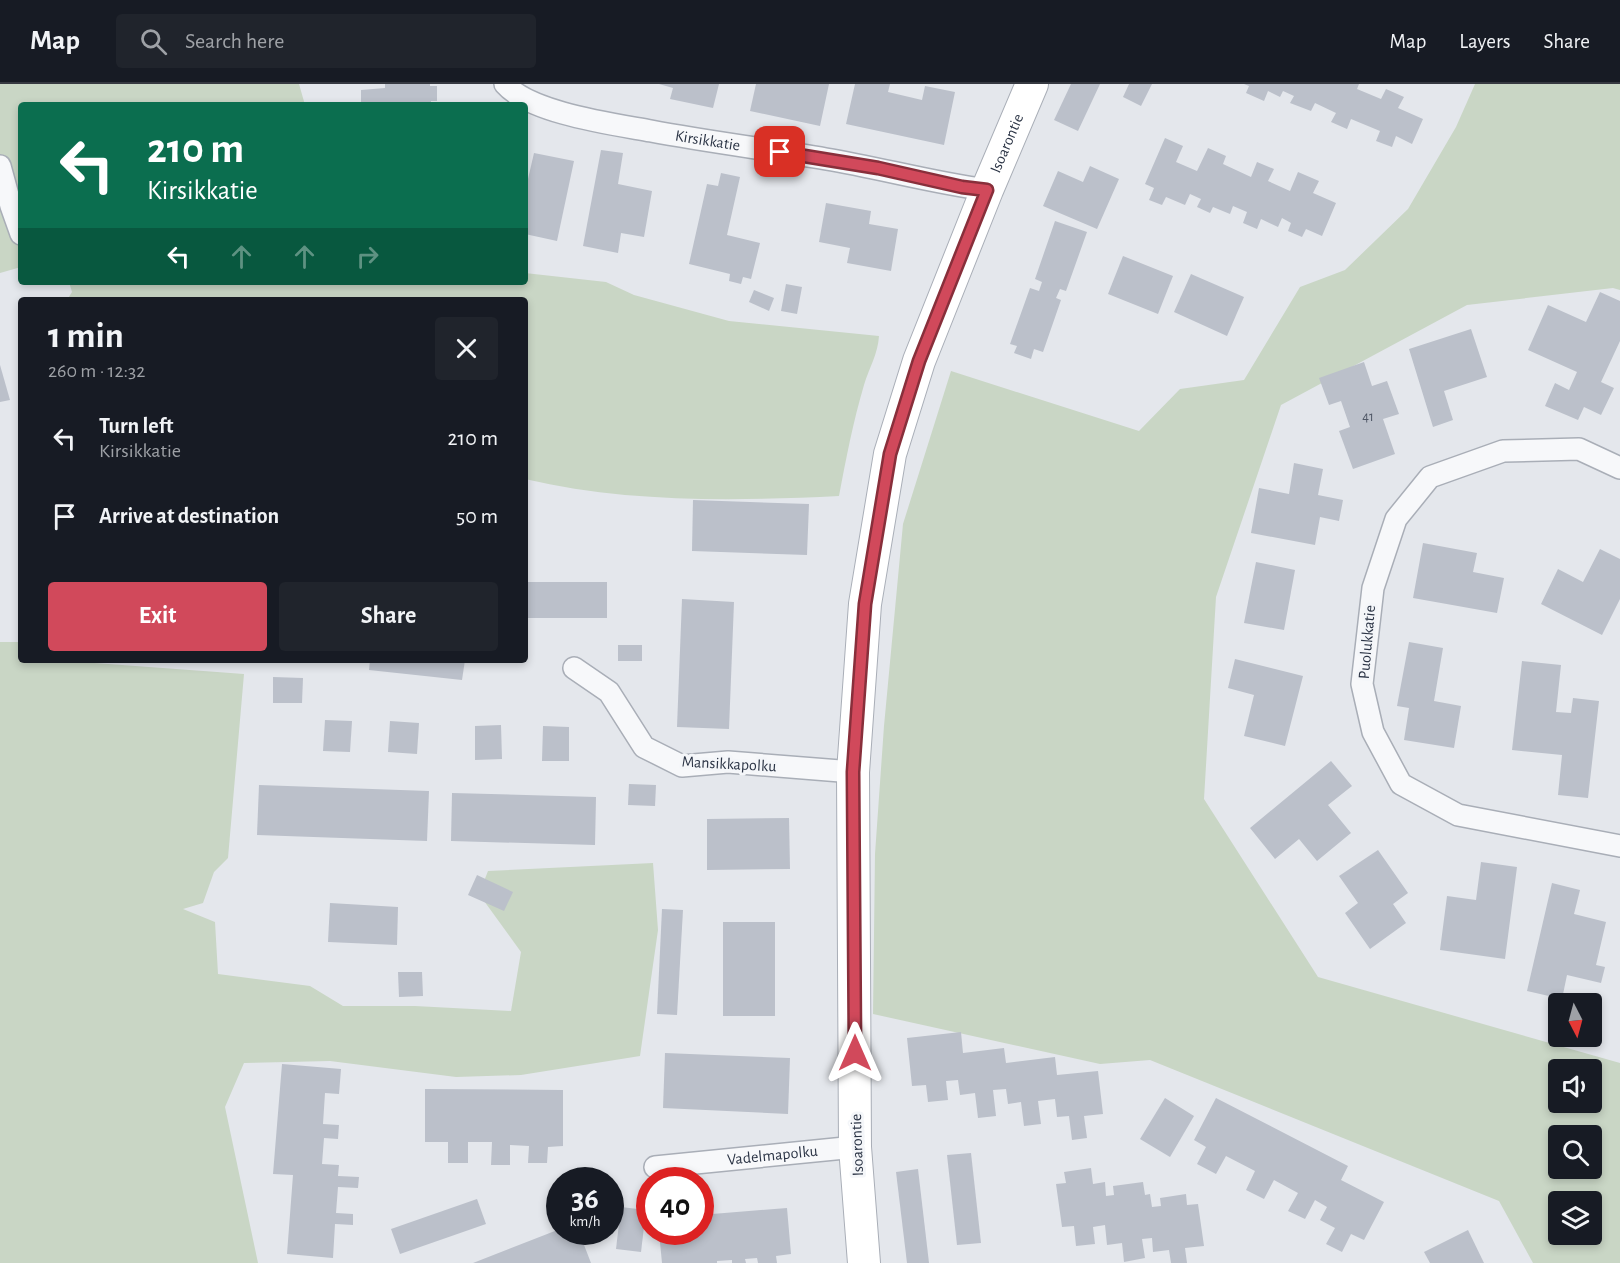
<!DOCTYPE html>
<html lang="en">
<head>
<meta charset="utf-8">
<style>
  :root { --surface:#171b24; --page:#20242c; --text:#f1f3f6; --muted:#9ea1a6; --line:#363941; --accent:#d1495b }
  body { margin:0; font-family:"Alegreya Sans",sans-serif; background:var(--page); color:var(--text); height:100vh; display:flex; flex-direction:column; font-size:22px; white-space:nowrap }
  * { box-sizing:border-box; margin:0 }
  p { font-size:20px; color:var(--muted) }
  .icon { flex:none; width:33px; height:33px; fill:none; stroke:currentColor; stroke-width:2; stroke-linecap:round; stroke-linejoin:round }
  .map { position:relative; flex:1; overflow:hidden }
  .drawer { position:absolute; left:18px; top:213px; width:510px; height:366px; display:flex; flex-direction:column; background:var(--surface); border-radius:6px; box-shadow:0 3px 9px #0003 }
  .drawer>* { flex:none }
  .banner { position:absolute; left:18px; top:18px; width:510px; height:183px; border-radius:6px; box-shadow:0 3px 9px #0003; background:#0b6e4f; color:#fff; overflow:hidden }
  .needle { width:39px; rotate:174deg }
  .fabs { position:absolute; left:1548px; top:909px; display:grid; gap:12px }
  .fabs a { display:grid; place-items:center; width:54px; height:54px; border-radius:6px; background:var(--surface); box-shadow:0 3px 9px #0003; font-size:30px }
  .speed { position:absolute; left:546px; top:1083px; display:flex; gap:12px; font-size:30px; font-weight:700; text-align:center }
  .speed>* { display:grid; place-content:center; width:78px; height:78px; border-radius:50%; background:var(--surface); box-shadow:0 3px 9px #0003; line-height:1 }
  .speed small { font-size:15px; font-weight:400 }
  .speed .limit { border:9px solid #d22; background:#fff; color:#111 }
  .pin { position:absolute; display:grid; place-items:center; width:51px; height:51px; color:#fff; margin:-26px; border-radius:12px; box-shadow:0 3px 9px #0006 }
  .me { position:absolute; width:66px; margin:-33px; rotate:0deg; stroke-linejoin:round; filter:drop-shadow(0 0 4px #0008) }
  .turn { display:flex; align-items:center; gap:21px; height:126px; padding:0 30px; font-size:27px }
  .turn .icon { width:78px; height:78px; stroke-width:2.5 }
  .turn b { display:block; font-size:42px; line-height:51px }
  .lanes { display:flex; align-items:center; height:57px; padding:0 30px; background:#0003; justify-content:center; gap:30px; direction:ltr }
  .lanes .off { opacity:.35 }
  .round { display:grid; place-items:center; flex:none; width:63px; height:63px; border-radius:6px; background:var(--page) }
  .headline { display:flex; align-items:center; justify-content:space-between; height:102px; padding:0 30px }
  h1 { font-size:36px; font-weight:700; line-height:45px }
  .cta { display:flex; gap:12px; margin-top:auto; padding:12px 30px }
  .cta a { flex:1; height:69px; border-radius:6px; background:var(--accent); color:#fff; font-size:24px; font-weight:700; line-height:69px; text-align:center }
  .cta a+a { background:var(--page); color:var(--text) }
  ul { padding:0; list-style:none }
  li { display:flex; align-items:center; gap:18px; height:78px; padding:0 30px }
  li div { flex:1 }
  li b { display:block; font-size:22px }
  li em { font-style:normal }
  header { display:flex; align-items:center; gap:36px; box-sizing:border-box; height:84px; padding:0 30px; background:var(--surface); border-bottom:2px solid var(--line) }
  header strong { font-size:28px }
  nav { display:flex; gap:33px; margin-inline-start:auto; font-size:21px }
  .search { width:420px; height:54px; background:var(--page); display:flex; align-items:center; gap:15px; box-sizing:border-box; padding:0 21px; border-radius:6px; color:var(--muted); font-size:22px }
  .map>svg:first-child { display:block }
  .green { fill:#c9d6c5; fill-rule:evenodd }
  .building { fill:#bbc0ca }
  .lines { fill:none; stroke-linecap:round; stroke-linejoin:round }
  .street-casing { stroke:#a9aeb7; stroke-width:24 }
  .secondary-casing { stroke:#a9aeb7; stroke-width:34 }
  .street { stroke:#f7f8fa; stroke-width:21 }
  .secondary { stroke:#fff; stroke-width:32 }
  .route-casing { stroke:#882f3b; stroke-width:15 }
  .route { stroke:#d1495b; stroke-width:10 }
  .labels { text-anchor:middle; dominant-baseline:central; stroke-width:6; stroke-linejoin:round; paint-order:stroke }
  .number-label { font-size:14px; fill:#4f5766 }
  .street-label { font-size:16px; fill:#2b3445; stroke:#f4f6f9 }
</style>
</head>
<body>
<header>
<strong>Map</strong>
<div class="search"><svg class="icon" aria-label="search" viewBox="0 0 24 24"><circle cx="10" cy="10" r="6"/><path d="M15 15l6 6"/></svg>Search here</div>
<nav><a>Map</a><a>Layers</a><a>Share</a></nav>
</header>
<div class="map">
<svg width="1620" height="1179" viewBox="0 0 1620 1179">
  <rect width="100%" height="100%" fill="#e4e7ec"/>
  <g class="green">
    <path d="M 0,0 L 299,0 L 305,21 L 21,21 L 21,183 L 0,189 Z"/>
    <path d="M 1475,0 L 1620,0 L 1620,206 L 1613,204 L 1467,221 L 1281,321 L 1216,513 L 1204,715 L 1318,893 L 1620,979 L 1620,1179 L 1533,1179 L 1499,1117 L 1150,976 L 1100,980 L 873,930 L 875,770 L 884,642 L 903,440 L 951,287 L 1139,347 L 1180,305 L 1244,296 L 1300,203 L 1345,186 L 1408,125 L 1456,43 ZM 1558,986 L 1592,986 L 1592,1018 L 1558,1018 ZM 1558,1052 L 1592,1052 L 1592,1084 L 1558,1084 ZM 1558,1118 L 1592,1118 L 1592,1150 L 1558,1150 Z"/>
    <path d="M 525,189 L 606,198 L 634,211 L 729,237 L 879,252 C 878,270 869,284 864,301 C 853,338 846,375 839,412 C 735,417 626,419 525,395 L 525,216 L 67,216 L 72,208 L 69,198 L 525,198 Z"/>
    <path d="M 0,558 L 20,558 L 21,576 L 54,576 L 244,590 L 228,774 L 214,788 L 203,819 L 183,825 L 215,838 L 218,890 L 310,902 L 343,922 L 415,922 L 511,927 L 521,868 L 479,810 L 488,787 L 653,779 L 658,846 L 640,972 L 521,991 L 456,993 L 330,977 L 244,979 L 225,1023 L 258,1179 L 0,1179 Z"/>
  </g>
  <g class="building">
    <path d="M 385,0 L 430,0 L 430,2 L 437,2 L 437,17 L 431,17 L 431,21 L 361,21 L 361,6 L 385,4 Z"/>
    <path d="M 659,0 L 719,0 L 713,24 L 670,15 L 673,4 Z"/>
    <path d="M 756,0 L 829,0 L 820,42 L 750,27 Z"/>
    <path d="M 855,0 L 890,0 L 888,8 L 922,16 L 925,2 L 955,8 L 944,61 L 846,40 Z"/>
    <path d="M 1071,0 L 1100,0 L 1078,47 L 1054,36 Z"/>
    <path d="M 1129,0 L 1152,0 L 1141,22 L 1123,13 Z"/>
    <path d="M 1244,0 L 1359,0 L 1357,5 L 1381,15 L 1386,5 L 1404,13 L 1398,24 L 1423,35 L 1412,60 L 1396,52 L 1392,63 L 1376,57 L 1380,47 L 1351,35 L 1347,45 L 1331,38 L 1336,29 L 1315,19 L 1311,27 L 1290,19 L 1294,12 L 1283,7 L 1280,13 L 1268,7 L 1264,17 L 1246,9 L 1249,2 Z"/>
    <path d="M 1165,54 L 1183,62 L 1176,78 L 1197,87 L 1208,64 L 1226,72 L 1223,80 L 1251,93 L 1257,78 L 1274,85 L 1268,97 L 1290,107 L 1298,88 L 1319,97 L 1313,109 L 1336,119 L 1322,152 L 1306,145 L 1302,153 L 1288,147 L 1291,139 L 1282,134 L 1278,143 L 1261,135 L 1257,145 L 1243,139 L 1247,128 L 1233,122 L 1230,130 L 1213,123 L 1210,129 L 1197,123 L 1201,115 L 1190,110 L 1185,121 L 1166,113 L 1162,121 L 1149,116 L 1154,104 L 1145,100 Z"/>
    <path d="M 601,66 L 623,69 L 618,100 L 652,107 L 644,153 L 621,149 L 618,169 L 583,162 Z"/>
    <path d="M 534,69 L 574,77 L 557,157 L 525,150 L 525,108 Z"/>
    <path d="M 1090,82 L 1119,95 L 1097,145 L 1043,122 L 1058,87 L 1083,98 Z"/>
    <path d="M 721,89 L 740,93 L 727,151 L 760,159 L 751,195 L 743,193 L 741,200 L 729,197 L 730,190 L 689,180 L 707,100 L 718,102 Z"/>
    <path d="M 826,119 L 871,127 L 869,140 L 898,145 L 891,187 L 847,179 L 850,164 L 819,158 Z"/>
    <path d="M 1055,137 L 1087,148 L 1066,207 L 1060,205 L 1056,214 L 1061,216 L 1043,268 L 1034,265 L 1031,275 L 1014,269 L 1017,262 L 1010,260 L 1030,204 L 1039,207 L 1042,198 L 1035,195 Z"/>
    <path d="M 1123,172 L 1173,192 L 1158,230 L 1108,210 Z"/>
    <path d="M 1191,190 L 1244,213 L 1227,252 L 1174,228 Z"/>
    <path d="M 786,200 L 802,203 L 797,230 L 781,227 Z"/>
    <path d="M 754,206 L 774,214 L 769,227 L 749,218 Z"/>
    <path d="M 1600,208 L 1620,217 L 1620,257 L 1601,298 L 1614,304 L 1601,331 L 1584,323 L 1578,336 L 1545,322 L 1555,299 L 1569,306 L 1577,288 L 1528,266 L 1548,221 L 1586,238 Z"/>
    <path d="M 1471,245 L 1487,293 L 1444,307 L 1453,336 L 1433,343 L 1409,265 Z"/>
    <path d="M 1364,278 L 1372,302 L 1387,297 L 1399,330 L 1383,335 L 1395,370 L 1353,385 L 1339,347 L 1350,343 L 1341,317 L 1329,321 L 1319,294 Z"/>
    <path d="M 0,281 L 10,316 L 0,318 Z"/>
    <path d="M 1294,379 L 1323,385 L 1318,411 L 1343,416 L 1339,437 L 1320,433 L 1315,461 L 1251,449 L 1259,404 L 1289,410 Z"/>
    <path d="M 693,416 L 809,420 L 807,471 L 692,467 Z"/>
    <path d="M 1423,459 L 1477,469 L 1473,488 L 1504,494 L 1497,529 L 1413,514 Z"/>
    <path d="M 1600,465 L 1620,475 L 1620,515 L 1602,551 L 1541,520 L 1558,485 L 1583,498 Z"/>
    <path d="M 1256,478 L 1295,486 L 1284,546 L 1244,539 Z"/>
    <rect x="525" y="498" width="82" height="36"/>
    <path d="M 682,515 L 734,518 L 729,645 L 677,643 Z"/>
    <path d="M 1409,558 L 1443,564 L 1434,617 L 1461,622 L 1454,664 L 1404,656 L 1409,624 L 1397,622 Z"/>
    <rect x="618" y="561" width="24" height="16"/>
    <path d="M 1235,575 L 1303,592 L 1285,662 L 1244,652 L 1254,611 L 1228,604 Z"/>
    <path d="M 370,576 L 465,576 L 462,596 L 369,586 Z"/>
    <path d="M 1522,577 L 1561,581 L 1556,628 L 1571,629 L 1573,614 L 1599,617 L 1588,714 L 1558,711 L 1562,671 L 1512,666 Z"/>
    <path d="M 273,593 L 303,594 L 302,619 L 273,619 Z"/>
    <path d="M 325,636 L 352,637 L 350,668 L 323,667 Z"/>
    <path d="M 390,637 L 419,639 L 417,670 L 388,668 Z"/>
    <path d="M 501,641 L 502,675 L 475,676 L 475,642 Z"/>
    <path d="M 543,642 L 569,643 L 569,677 L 542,677 Z"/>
    <path d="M 1331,677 L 1352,702 L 1328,721 L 1351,749 L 1317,777 L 1299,755 L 1275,775 L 1250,744 Z"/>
    <path d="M 629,700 L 656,701 L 655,722 L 628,721 Z"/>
    <path d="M 259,701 L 429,707 L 427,757 L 257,751 Z"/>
    <path d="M 452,709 L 596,713 L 595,761 L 451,757 Z"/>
    <path d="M 789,734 L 790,785 L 707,786 L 707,735 Z"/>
    <path d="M 1378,766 L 1408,809 L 1393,820 L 1406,839 L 1370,865 L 1345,829 L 1358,819 L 1339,792 Z"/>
    <path d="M 1481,778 L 1517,783 L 1505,875 L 1440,866 L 1447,812 L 1476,816 Z"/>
    <path d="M 477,791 L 513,808 L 504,827 L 468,811 Z"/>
    <path d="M 1552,799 L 1580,806 L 1574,830 L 1606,838 L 1596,881 L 1605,883 L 1601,899 L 1567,891 L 1562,915 L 1527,907 Z"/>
    <path d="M 330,819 L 398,823 L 397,861 L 328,858 Z"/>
    <path d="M 662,825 L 683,826 L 677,931 L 657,930 Z"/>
    <rect x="723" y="838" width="52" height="94"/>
    <path d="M 398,888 L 422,888 L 423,912 L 399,913 Z"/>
    <path d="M 961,948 L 963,969 L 1004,964 L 1006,979 L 1055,973 L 1057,991 L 1098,987 L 1103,1030 L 1084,1032 L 1087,1054 L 1072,1056 L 1069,1032 L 1057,1033 L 1055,1015 L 1038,1017 L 1041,1040 L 1024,1042 L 1021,1018 L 1008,1020 L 1006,1005 L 993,1006 L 996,1032 L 978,1034 L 975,1009 L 960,1011 L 958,996 L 946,997 L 948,1016 L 928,1018 L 926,1001 L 912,1002 L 907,954 Z"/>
    <path d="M 665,969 L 790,974 L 788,1030 L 663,1024 Z"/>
    <path d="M 282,980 L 341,985 L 339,1010 L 325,1009 L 323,1040 L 339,1041 L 338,1055 L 324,1054 L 322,1080 L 339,1081 L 338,1092 L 359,1093 L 358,1104 L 338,1103 L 336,1129 L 353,1130 L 353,1141 L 335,1140 L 333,1174 L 287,1170 L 293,1091 L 273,1090 Z"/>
    <path d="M 425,1005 L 563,1006 L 563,1062 L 548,1063 L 547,1079 L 528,1079 L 529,1062 L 510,1061 L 510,1081 L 491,1081 L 492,1058 L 468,1058 L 468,1079 L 448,1079 L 448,1058 L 425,1058 Z"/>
    <path d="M 1165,1014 L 1194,1032 L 1170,1073 L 1140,1055 Z"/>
    <path d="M 1216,1014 L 1348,1082 L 1341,1096 L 1384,1118 L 1364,1156 L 1351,1150 L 1342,1168 L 1326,1160 L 1335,1144 L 1320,1136 L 1327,1123 L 1315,1116 L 1305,1135 L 1288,1127 L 1298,1109 L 1274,1096 L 1264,1115 L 1246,1106 L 1255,1087 L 1226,1072 L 1216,1090 L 1197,1080 L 1206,1063 L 1194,1056 Z"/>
    <path d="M 971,1069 L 981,1159 L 957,1161 L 947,1071 Z"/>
    <path d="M 1091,1084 L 1093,1100 L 1105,1098 L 1106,1112 L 1114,1111 L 1113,1102 L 1143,1098 L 1145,1111 L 1150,1110 L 1152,1123 L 1161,1122 L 1160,1114 L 1186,1110 L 1187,1121 L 1198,1120 L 1204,1162 L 1185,1164 L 1187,1179 L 1171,1179 L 1169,1166 L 1153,1168 L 1152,1154 L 1142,1155 L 1145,1174 L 1124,1178 L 1122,1159 L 1107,1161 L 1105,1141 L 1093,1143 L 1095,1160 L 1076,1162 L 1074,1142 L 1062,1143 L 1056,1100 L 1066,1099 L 1064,1088 Z"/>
    <path d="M 918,1085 L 929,1179 L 907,1179 L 896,1088 Z"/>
    <path d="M 477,1115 L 486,1140 L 400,1170 L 391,1145 Z"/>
    <path d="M 621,1123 L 646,1126 L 641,1168 L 616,1165 Z"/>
    <path d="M 787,1124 L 791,1170 L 776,1172 L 777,1179 L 758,1179 L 757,1174 L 745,1175 L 746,1179 L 732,1179 L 732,1176 L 717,1177 L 717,1179 L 662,1179 L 659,1148 L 700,1148 L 700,1131 Z"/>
    <path d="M 560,1145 L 560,1148 L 579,1148 L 591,1179 L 473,1179 Z"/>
    <path d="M 1468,1146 L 1484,1179 L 1430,1179 L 1424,1168 Z"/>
  </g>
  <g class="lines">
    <defs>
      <g id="street">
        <path id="s1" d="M 505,0 C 530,29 613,40 651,47 C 709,58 767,65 826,75 C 880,84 933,99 987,106"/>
        <path d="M 0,82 L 11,122 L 21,150"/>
        <path d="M 1620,384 L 1579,365 L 1503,367 L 1430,393 L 1396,435 L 1373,504 L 1362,600 L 1373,648 L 1401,700 L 1458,731 L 1620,762"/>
        <path d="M 574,584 L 609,608 L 644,663 L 682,682 L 728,678 L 853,688"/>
        <path id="s2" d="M 655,1083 L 855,1063"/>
      </g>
      <g id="secondary">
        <path id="s3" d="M 864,1179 L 855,1063 L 853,688 L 865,520 L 890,370 L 919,277 L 987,106 L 1032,0"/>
      </g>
    </defs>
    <use href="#street" class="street-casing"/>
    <use href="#secondary" class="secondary-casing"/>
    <use href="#street" class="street"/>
    <use href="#secondary" class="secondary"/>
  </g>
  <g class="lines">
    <defs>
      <path id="route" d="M 780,68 L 878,84 L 962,103 L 987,106 L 919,277 L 890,370 L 865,520 L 853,688 L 855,969"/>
    </defs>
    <use href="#route" class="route-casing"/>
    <use href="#route" class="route"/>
  </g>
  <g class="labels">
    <g class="number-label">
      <text x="1368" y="333">41</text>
    </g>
    <g class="street-label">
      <text stroke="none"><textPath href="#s1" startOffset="213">Kirsikkatie</textPath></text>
      <text stroke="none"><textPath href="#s3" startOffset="1144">Isoarontie</textPath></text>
      <text transform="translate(1367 558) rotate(-85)">Puolukkatie</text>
      <text transform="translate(729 680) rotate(3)">Mansikkapolku</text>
      <text transform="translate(857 1061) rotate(-92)">Isoarontie</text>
      <text stroke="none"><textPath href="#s2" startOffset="118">Vadelmapolku</textPath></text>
    </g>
  </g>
</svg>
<div class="fabs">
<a><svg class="needle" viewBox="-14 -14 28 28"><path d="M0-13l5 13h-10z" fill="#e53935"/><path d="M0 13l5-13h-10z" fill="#9ea1a6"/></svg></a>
<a><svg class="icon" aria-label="sound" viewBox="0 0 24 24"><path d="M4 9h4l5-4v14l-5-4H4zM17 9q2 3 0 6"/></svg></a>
<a><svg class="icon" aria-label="search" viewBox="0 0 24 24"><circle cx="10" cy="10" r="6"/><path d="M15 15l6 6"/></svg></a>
<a><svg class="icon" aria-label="layers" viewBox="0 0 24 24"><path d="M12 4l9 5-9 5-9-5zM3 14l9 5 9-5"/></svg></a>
</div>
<div class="speed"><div>36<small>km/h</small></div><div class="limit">40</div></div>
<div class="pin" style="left:780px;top:68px;background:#d93025"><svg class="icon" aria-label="arrive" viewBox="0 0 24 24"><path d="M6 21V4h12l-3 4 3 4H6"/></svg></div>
<svg class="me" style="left:855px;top:969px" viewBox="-20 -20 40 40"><path d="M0-17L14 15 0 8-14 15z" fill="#d1495b" stroke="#fff" stroke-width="4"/></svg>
<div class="banner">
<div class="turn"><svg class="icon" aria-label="left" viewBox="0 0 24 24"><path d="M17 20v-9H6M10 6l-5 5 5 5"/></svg><div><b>210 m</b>Kirsikkatie</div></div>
<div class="lanes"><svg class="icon" aria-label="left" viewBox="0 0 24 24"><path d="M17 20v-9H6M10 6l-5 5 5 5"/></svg><svg class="icon off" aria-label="ahead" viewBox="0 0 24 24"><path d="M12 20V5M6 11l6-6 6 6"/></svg><svg class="icon off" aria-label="ahead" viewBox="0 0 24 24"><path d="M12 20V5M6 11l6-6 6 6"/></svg><svg class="icon off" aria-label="right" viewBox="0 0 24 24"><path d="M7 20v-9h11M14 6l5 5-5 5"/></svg></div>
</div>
<section class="drawer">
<div class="headline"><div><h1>1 min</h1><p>260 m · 12:32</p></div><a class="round"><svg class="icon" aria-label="close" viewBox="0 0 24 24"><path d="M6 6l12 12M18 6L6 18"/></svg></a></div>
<ul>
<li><svg class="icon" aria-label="left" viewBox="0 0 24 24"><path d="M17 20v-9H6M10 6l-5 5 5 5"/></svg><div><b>Turn left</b><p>Kirsikkatie</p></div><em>210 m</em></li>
<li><svg class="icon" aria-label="arrive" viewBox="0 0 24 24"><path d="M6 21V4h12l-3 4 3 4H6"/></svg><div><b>Arrive at destination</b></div><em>50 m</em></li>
</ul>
<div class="cta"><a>Exit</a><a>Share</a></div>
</section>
</div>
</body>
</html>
